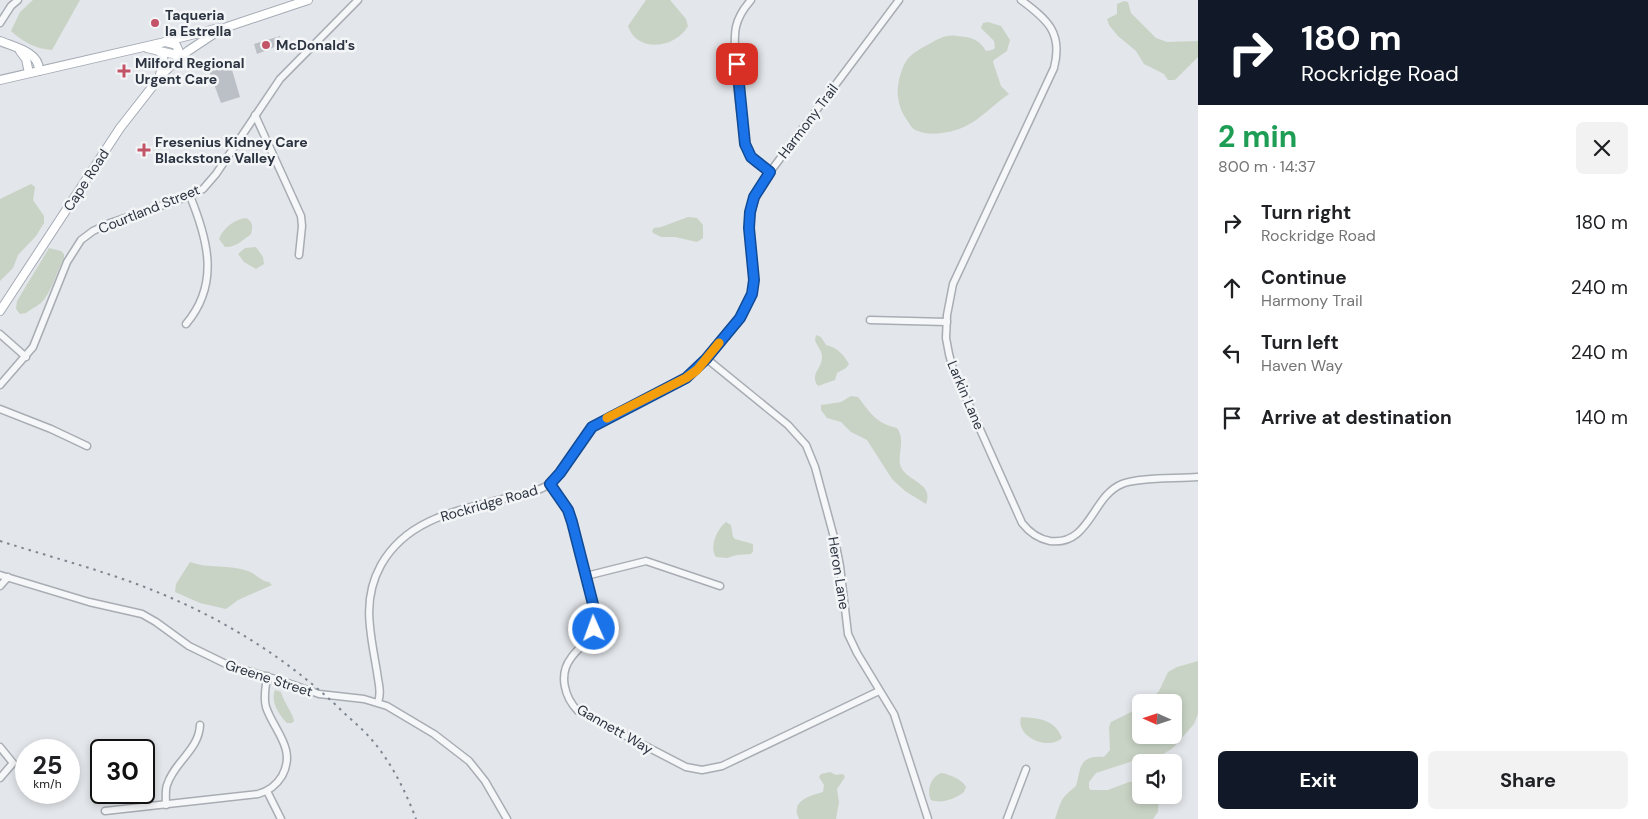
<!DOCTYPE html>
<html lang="en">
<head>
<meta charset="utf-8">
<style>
  :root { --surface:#fff; --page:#f2f2f2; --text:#202124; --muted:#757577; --accent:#111827 }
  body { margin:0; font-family:"DM Sans",sans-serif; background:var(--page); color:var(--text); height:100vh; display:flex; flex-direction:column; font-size:19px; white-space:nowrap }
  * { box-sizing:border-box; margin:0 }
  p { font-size:16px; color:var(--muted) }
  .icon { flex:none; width:28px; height:28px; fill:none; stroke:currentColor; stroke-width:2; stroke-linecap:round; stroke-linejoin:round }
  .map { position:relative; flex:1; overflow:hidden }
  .drawer { display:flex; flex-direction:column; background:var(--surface); width:450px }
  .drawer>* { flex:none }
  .guide { background:#111827; color:#fff; overflow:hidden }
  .needle { width:32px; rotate:273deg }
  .fabs { position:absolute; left:1132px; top:694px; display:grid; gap:10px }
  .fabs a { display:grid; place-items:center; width:50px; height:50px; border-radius:8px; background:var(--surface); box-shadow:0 2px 8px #0003; font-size:25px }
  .speed { position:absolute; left:15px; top:739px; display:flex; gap:10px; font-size:25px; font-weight:700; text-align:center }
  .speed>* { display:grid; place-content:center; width:65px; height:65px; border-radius:50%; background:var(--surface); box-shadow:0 2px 8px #0003; line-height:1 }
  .speed small { font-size:12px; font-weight:400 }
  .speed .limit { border:2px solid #111; border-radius:8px; background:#fff; color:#111 }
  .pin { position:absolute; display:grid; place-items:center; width:42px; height:42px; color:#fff; margin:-21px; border-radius:10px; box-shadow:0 2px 8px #0006 }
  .me { position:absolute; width:55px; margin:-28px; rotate:358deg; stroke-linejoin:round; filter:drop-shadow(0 0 4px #0008) }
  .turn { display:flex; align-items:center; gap:18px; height:105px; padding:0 20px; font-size:22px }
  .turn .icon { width:65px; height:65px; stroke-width:2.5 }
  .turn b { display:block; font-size:35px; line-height:42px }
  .round { display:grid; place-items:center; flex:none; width:52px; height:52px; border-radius:8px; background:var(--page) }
  .overview { display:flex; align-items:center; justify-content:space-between; height:85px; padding:0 20px }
  h1 { font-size:30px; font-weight:700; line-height:38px; color:#1e9e55 }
  .button { display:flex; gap:10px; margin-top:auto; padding:10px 20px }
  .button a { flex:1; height:58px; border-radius:8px; background:var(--accent); color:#fff; font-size:20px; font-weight:700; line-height:58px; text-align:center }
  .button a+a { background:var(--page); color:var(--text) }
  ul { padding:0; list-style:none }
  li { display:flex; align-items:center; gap:15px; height:65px; padding:0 20px }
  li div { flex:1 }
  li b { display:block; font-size:19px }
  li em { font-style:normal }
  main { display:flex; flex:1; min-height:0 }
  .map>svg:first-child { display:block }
  .green { fill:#c9d3c5 }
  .building { fill:#bbbfc6 }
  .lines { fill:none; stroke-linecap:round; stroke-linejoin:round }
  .minor-casing { stroke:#a8adb4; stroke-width:9 }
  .major-casing { stroke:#a4abb5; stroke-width:10 }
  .minor { stroke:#f6f7f9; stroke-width:6 }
  .major { stroke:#fff; stroke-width:8 }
  .rail { stroke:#7e8692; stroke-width:2; stroke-dasharray:2.5 5; stroke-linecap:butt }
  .route-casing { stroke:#114b97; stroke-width:12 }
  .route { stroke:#1a73e8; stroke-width:9 }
  .slow { stroke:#f59e0b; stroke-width:9 }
  .poi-dot { fill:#c35467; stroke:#f3f5f7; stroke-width:2 }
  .labels { text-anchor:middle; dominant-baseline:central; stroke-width:5; stroke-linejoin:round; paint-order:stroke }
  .poi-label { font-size:14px; font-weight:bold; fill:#2c3441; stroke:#f3f5f7; text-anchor:start }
  .street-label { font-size:14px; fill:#2c3441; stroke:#f3f5f7 }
</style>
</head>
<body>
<main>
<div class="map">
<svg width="1198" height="819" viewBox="0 0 1198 819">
  <rect width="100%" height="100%" fill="#e3e6ea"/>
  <g class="green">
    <path d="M 33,0 L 80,0 L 52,50 C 36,49 23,42 11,31 L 20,12 Z"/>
    <path d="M 646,0 L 670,0 L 686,19 L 688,26 C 676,48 637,54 628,26 Z"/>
    <path d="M 1124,1 L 1128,2 L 1131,13 L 1156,38 L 1167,42 L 1198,41 L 1198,57 L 1175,80 L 1168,80 L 1164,74 L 1144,64 L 1136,51 L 1118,36 L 1109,25 L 1107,19 L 1117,14 L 1117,4 Z"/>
    <path d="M 988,22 L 1001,26 L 1010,40 L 1007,51 L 994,60 L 993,62 L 1001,86 L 1009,94 C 995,103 982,118 966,126 C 954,132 931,137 918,131 C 913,130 910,125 907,120 C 895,103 895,83 905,63 C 910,54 920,49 929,44 C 938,39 946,34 957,36 C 971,37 979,39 986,51 L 992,50 L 995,48 L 994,41 L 981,28 L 983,23 Z"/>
    <path d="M 31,184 L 35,187 L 33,200 L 44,216 L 44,223 L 36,236 L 18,255 L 13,268 L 0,281 L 0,199 Z"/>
    <path d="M 688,217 L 697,218 L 703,225 L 703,238 L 697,242 L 675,237 L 661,237 L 653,233 L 652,231 L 654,228 L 661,227 Z"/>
    <path d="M 246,218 C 253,222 253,226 251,234 C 243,240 235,248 225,247 L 219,239 C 223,228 235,219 246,218 Z"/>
    <path d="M 256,247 L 263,257 L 264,264 L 256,269 L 244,262 L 238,254 L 245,248 Z"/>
    <path d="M 49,248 L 61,251 L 64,254 L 64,258 C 57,271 52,291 42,302 C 38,306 31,309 26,313 L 20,314 L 16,309 L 17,301 Z"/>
    <path d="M 816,335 L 821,337 L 826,345 C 838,348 843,354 849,364 L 846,368 L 837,373 L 835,380 L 818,386 C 810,375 820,370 822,359 C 823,351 817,347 815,340 Z"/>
    <path d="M 851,396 L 858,397 C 871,414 876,423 897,428 C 907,443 895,457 902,469 C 910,482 934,484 926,504 L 905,491 L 892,479 L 867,440 L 851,432 L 841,422 L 827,418 L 821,410 L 821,405 L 841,402 Z"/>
    <path d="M 726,522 L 731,525 L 733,537 L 735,539 L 753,544 L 753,551 L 751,554 L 737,555 L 727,558 L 716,557 C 709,547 717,529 726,522 Z"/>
    <path d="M 190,562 C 208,569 229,564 248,571 C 256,574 261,581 269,582 L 272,585 L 238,600 L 226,609 L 200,603 L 175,592 L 176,584 Z"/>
    <path d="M 1198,661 L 1198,714 L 1194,724 L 1173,748 L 1160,756 L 1133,761 L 1096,773 L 1089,782 L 1089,788 L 1091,790 L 1108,790 L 1129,782 L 1141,781 L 1141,795 L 1159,795 L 1158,812 L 1153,819 L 1055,819 C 1062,800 1059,800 1076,786 C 1081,769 1078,755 1104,757 L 1110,750 L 1109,727 L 1111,722 L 1141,707 L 1141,735 L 1174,735 L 1174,702 L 1148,702 L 1159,691 L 1168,672 L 1177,667 Z"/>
    <path d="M 275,690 L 281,692 C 283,701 294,715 294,721 L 292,723 L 287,723 C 279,715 270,701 275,690 Z"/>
    <path d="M 1021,717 C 1037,718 1055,719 1062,738 C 1049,751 1015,737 1021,717 Z"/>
    <path d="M 830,772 L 836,775 L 843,774 L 845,777 L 837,789 L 839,802 L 836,819 L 799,819 C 790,800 810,796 823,792 L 824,785 L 819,777 L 821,774 Z"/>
    <path d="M 941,773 C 949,774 963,780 966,787 L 964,792 C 955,799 941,804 931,800 C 926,790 931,777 941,773 Z"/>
  </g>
  <g class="building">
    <path d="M 280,36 L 282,44 L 257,54 L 254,44 Z"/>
    <path d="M 230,63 L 240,97 L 221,103 L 208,68 Z"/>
  </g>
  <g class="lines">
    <defs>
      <g id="minor">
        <path d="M 751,0 C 744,8 738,17 736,27 C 732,46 741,144 751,158 C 756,164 763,168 770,172"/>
        <path d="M 1021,0 C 1048,20 1063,33 1054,68 L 953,284 L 947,315 L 946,338 L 949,354 L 953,369 L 1022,523 C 1029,532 1039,539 1050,541 C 1090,546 1092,496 1122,484 C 1139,477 1178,479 1198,477"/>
        <path d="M 0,23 L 11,6 L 18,0"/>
        <path d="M 255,115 L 301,216 L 302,226 L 299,255"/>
        <path d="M 870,320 L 947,322"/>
        <path d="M 186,324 C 220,284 208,240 190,196"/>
        <path d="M 0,334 L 26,357"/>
        <path d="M 707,359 L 788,425 L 806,445 L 815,467 L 835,541 L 840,566 L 848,634 L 857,653 L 894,714 L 928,819"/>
        <path d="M 0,385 L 33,347 L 67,262 L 81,240 L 93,231 L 110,223 L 187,197 L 203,189 L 216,174 L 280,79 L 358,0"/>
        <path d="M 0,409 L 51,429 L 87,446"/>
        <path d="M 550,484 L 568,511 L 572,522 L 595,612 C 596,618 596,625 593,631 C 588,642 577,649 571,658 C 558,675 565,698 578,711 L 686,767 L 702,770 L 722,766 L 879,691"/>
        <path d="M 0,575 L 89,602 L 142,614 L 156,622 L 189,646 L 230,666 L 282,681 L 319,694 L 364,699 L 387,706 L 434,734 L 469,761 L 485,781 L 507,819"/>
        <path d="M 586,576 L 646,561 L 720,586"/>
        <path d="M 0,586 L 8,577"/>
        <path d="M 378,702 C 382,692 378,682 377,672 C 371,635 361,601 381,565 C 408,517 461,510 510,497 C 522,494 539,492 549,484 C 569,470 575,443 593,427 C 601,420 612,415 622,410 C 653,396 685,384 708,357 C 724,339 744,318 751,295 C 756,279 753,263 751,247 C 747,218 753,195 770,172 L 899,0"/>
        <path d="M 0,747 L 13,763 L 0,778"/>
        <path d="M 267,791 L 281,819"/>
        <path d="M 166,805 C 166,798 165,791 167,785 C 174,762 199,750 200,725"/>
        <path d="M 105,811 L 258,794 C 269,791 276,786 282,776 C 297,749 274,731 266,707 C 263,697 266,686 267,676"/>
        <path d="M 1007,819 L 1026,769"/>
      </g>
      <g id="major">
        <path d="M 0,41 C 14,47 40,52 39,71"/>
        <path d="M 167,41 L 219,28"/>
        <path d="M 147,48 L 181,56"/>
        <path d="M 157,50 C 166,55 164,65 160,74"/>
        <path d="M 20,51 L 26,59 L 29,73"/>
        <path d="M 0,80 L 165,42 L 176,45 L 181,56"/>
        <path d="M 0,311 L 120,128 L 163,73 L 188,51 L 221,29 L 308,0"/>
      </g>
    </defs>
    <use href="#minor" class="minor-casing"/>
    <use href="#major" class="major-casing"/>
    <use href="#minor" class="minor"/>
    <use href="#major" class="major"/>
    <path class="rail" d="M 0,541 C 44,555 90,567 134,583 C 210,611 280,652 339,708 C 350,719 362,728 372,740 C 391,762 406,792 416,819"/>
  </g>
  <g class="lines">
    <defs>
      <path id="route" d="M 594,629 L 595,612 L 572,522 L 568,510 L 550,484 L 560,473 L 592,427 L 686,378 L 706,359 L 740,318 L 752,294 L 754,280 L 749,228 L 750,212 L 754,197 L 770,172 L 751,157 L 745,144 L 737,64"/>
    </defs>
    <use href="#route" class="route-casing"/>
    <use href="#route" class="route"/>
    <path class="slow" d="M 607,418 L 686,378 L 697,370 L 719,343"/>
  </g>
  <g class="poi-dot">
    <circle cx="155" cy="23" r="5"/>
    <circle cx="266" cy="45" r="5"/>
    <path d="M121.5 63.5h5v5h5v5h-5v5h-5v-5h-5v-5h5z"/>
    <path d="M141.5 142.5h5v5h5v5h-5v5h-5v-5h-5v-5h5z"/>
  </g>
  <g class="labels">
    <g class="poi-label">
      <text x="165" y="15">Taqueria<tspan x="165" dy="16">la Estrella</tspan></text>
      <text x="276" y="45">McDonald's</text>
      <text x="135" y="63">Milford Regional<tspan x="135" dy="16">Urgent Care</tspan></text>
      <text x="155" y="142">Fresenius Kidney Care<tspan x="155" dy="16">Blackstone Valley</tspan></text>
    </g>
    <g class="street-label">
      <text transform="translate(808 121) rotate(-53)">Harmony Trail</text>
      <text transform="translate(86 180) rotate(-57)">Cape Road</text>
      <text transform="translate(149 209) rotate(-22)">Courtland Street</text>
      <text transform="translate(966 395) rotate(67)">Larkin Lane</text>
      <text transform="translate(489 503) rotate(-16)">Rockridge Road</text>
      <text transform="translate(839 573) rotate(81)">Heron Lane</text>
      <text transform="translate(269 678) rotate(18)">Greene Street</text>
      <text transform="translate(615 729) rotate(30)">Gannett Way</text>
    </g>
  </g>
</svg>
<div class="fabs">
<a><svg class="needle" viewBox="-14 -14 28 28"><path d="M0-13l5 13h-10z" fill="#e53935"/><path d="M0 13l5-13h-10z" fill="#757577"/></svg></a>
<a><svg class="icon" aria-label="sound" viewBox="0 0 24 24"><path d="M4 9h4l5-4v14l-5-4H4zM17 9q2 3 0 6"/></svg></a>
</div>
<div class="speed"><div>25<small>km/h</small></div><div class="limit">30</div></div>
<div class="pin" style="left:737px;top:64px;background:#d93025"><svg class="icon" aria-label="arrive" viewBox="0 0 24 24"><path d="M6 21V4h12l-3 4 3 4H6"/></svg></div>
<svg class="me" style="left:594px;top:629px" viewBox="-20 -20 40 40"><circle r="17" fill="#1a73e8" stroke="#fff" stroke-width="3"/><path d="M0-11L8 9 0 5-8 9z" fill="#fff"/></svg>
</div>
<section class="drawer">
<div class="guide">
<div class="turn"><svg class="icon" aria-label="right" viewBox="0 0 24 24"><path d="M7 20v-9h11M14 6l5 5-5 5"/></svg><div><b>180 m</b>Rockridge Road</div></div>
</div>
<div class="overview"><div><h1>2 min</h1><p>800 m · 14:37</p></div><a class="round"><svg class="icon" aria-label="close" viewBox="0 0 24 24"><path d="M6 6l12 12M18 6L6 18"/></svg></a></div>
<ul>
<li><svg class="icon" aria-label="right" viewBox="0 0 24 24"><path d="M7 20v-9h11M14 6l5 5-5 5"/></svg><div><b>Turn right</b><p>Rockridge Road</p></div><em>180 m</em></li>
<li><svg class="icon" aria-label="ahead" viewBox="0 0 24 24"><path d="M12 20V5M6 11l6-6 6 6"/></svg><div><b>Continue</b><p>Harmony Trail</p></div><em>240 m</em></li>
<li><svg class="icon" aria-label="left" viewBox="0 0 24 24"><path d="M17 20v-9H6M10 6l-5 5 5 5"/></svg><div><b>Turn left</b><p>Haven Way</p></div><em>240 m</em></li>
<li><svg class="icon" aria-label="arrive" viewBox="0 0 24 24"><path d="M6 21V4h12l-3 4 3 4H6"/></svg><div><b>Arrive at destination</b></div><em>140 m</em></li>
</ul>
<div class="button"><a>Exit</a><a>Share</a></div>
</section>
</main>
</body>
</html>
